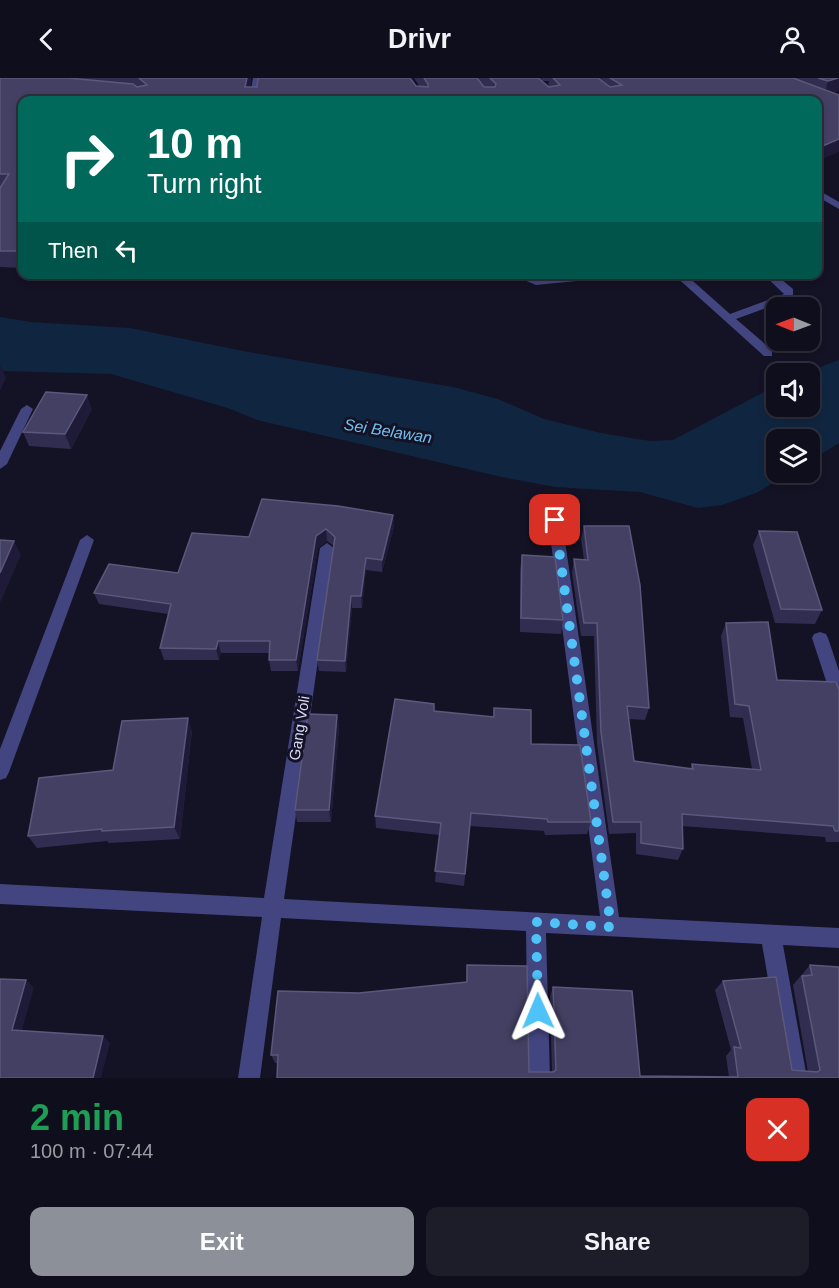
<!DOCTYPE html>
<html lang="en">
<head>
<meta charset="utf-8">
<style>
  :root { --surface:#0f0e1c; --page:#1d1c29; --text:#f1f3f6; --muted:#9b9ca3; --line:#2f2e3b; --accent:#8c9099 }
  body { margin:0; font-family:Arial,sans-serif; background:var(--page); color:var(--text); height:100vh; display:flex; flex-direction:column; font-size:22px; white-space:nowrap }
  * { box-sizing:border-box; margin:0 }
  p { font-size:20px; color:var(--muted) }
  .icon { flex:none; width:33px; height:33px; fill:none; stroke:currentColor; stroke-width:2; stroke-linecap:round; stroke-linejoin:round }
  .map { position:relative; height:1000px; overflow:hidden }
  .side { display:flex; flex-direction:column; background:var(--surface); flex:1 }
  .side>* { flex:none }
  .guide { position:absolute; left:18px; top:18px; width:804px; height:183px; border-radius:12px; box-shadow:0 3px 9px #0003,0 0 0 2px var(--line); background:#00695c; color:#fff; overflow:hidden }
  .needle { width:39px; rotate:271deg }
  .controls { position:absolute; left:766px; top:219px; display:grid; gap:12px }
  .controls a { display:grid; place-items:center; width:54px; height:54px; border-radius:12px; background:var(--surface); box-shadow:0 3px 9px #0003,0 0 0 2px var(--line); font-size:30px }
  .pin { position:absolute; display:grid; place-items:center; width:51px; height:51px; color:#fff; margin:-26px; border-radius:12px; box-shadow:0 3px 9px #0006 }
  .me { position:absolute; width:66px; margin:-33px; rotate:359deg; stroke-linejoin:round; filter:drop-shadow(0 0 4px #0008) }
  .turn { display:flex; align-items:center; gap:21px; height:126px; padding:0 30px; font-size:27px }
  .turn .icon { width:78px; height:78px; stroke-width:2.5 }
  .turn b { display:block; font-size:42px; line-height:51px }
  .then { display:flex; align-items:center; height:57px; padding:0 30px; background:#0003; gap:12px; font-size:22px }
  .round { display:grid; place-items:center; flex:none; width:63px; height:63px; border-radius:12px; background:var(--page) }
  .headline { display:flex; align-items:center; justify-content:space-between; height:102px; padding:0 30px }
  h1 { font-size:36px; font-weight:600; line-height:45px; color:#1e9e55 }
  .action { display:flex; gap:12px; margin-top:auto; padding:12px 30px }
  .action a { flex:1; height:69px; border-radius:12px; background:var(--accent); color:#fff; font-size:24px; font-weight:600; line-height:69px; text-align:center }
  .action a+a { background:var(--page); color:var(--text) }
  header { display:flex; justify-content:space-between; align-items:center; height:78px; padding:0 30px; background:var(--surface); font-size:27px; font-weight:600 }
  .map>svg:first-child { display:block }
  .water { fill:#102640 }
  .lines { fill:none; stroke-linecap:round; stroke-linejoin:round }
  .river { fill:#102640; fill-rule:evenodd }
  .minor { fill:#42457f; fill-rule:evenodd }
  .wall { fill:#312d51; fill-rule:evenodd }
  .shaded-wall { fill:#1e1a38 }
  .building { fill:#434063; stroke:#5b587b; stroke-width:1.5 }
  .route { stroke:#4fc3f7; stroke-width:10; stroke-dasharray:0 18 }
  .labels { text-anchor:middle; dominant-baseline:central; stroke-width:6; stroke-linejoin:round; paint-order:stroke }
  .street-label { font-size:15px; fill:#dbdafb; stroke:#141225 }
  .water-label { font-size:16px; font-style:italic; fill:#73c1f0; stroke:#141225 }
</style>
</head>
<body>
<header><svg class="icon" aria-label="back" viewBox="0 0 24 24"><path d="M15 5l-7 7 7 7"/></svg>Drivr<svg class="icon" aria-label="person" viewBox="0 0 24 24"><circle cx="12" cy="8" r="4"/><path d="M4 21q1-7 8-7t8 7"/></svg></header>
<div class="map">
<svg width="839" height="1000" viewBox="0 0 839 1000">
  <rect width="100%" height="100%" fill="#141225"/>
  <path class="water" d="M 0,239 L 31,244 L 130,250 L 248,274 L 453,309 L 498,321 L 544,341 L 601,355 L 650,363 L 673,362 L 777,307 L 777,328 L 810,328 L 810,296 L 804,295 L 839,282 L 839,365 L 810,383 L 810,362 L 777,362 L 777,394 L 791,395 L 756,415 L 722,427 L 698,430 L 640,414 L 555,409 L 502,399 L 257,342 L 223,328 L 171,294 L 139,285 L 0,280 Z"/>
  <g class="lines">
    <path class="river" d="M 0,263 L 114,266 L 280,313 L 288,324 L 280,335 L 262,340 L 111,296 L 0,293 Z"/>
    <g class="minor">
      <path d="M 253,0 L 261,0 L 257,22 L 249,22 Z"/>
      <path d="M 818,112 L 839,124 L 839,131 L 818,119 Z"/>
      <path d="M 510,196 L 526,196 L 537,201 L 579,196 L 622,196 L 617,199 L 536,207 Z"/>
      <path d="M 673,196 L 685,196 L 730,236 L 784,216 L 763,196 L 775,196 L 793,211 L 793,220 L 736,241 L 772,272 L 772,278 L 764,278 Z"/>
      <path d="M 27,327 L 33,331 L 7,386 L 0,391 L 0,373 L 21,331 Z"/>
      <path d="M 555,437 L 562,442 L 619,839 L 839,850 L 839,870 L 783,867 L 807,1000 L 785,1000 L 762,866 L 546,855 L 550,1000 L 528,1000 L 526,853 L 281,840 L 260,1000 L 238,1000 L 262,839 L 0,826 L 0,806 L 264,820 L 320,470 L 327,465 L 334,470 L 284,821 L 600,838 L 548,442 Z"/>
      <path d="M 87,457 L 94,462 L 9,694 L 6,700 L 0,702 L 0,671 L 80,462 Z"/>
      <path d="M 820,554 L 826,556 L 828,560 L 839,593 L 839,625 L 833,623 L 831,618 L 812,560 L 814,556 Z"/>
    </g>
  </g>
  <g class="wall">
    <path d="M 0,0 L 251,0 L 250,9 L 420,9 L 414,0 L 839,0 L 839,12 L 818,22 L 22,22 L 22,190 L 0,189 ZM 542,3 L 549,3 L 548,8 Z"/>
    <path d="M 92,331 L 71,371 L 29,368 L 23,354 Z"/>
    <path d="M 393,437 L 394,449 L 382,494 L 366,492 L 362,530 L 352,530 L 346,594 L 319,593 L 317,582 L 334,468 L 327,463 L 318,470 L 298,593 L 271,593 L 269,582 L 269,575 L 221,575 L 219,582 L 164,582 L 160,570 L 168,536 L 99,526 L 94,515 L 178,495 L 249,459 Z"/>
    <path d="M 584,448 L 649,630 L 645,642 L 629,641 L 634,683 L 690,691 L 692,686 L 752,691 L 743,640 L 730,639 L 721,558 L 726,545 L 777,602 L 839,612 L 839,764 L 826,764 L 825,759 L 682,748 L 683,771 L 678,782 L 636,776 L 636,755 L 609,756 L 597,666 L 594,558 L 581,558 L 572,495 L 574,481 L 584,482 L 581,461 Z"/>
    <path d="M 759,453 L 822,532 L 815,546 L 775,545 L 753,467 Z"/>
    <path d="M 522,477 L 563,542 L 561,556 L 520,554 L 520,492 Z"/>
    <path d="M 434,626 L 434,633 L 493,639 L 494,630 L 531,666 L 591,744 L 587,756 L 545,757 L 544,753 L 470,748 L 464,808 L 435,804 L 439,757 L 376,750 L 375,738 Z"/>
    <path d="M 337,637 L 339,650 L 331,744 L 297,744 L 295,732 Z"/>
    <path d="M 192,653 L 180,761 L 109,765 L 107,763 L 37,770 L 28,758 L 113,692 Z"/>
    <path d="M 467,887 L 529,994 L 552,994 L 550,918 L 553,909 L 640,998 L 729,999 L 726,978 L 731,972 L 715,912 L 723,903 L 792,992 L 808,994 L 793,907 L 810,887 L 839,1000 L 277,1000 L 277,985 L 275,985 L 271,977 L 359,915 L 466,904 Z"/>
  </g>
  <g class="shaded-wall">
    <path d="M 247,0 L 251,0 L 247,22 L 245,9 Z"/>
    <path d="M 839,0 L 839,12 L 824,18 L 828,3 Z"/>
    <path d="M 839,61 L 839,74 L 818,83 L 818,70 Z"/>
    <path d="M 0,286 L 6,300 L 0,313 Z"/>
    <path d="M 87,317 L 92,331 L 71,371 L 65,356 Z"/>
    <path d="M 393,437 L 394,449 L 382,494 L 382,482 Z"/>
    <path d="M 326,451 L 327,463 L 318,470 L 298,593 L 296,582 L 316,458 Z"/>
    <path d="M 14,463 L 21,477 L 0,525 L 0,495 Z"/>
    <path d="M 366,480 L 366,492 L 362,530 L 361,518 Z"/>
    <path d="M 351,518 L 352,530 L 346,594 L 345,583 Z"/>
    <path d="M 218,563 L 221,575 L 219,582 L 216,571 Z"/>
    <path d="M 337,637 L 339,650 L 331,744 L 329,732 Z"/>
    <path d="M 188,640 L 192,653 L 180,761 L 174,749 Z"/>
    <path d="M 26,902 L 34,910 L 20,959 L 12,952 Z"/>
    <path d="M 103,958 L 110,965 L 101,1000 L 93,1000 Z"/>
  </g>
  <g class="building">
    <path d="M 0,0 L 68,0 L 133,6 L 137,9 L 147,7 L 139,0 L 247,0 L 245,9 L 257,9 L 258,0 L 410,0 L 416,8 L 428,9 L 428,6 L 424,0 L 477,0 L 484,9 L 495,9 L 496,6 L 490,0 L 538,0 L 549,9 L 560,7 L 553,0 L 598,0 L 610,9 L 622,7 L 610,0 L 793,0 L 839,17 L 839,61 L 818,70 L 818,22 L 22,22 L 22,173 L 0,173 L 0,110 L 9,96 L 0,96 Z"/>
    <path d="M 818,0 L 838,0 L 828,3 Z"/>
    <path d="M 46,314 L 87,317 L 65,356 L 23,354 Z"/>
    <path d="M 262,421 L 338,428 L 393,437 L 382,482 L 366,480 L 361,518 L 351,518 L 345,583 L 317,582 L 335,459 L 326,451 L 316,458 L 296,582 L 269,582 L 270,563 L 218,563 L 216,571 L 160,570 L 171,526 L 94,515 L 109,486 L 178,495 L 192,455 L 249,459 Z"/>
    <path d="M 584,448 L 629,448 L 640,507 L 649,630 L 627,628 L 634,683 L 693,691 L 692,686 L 761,692 L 749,628 L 735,626 L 726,545 L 768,544 L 777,602 L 836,604 L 839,612 L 839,753 L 835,753 L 833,748 L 682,736 L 683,771 L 641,765 L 641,744 L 613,744 L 601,654 L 597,545 L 584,545 L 574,481 L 588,482 Z"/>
    <path d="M 759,453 L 797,454 L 822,532 L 781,531 Z"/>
    <path d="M 0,462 L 14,463 L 0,495 Z"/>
    <path d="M 522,477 L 555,479 L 563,542 L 521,540 Z"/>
    <path d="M 395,621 L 434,626 L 434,633 L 494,639 L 494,630 L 531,632 L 531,666 L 580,667 L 591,744 L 548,744 L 547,741 L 471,735 L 465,796 L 435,793 L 441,745 L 375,738 Z"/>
    <path d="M 308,636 L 337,637 L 329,732 L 295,732 Z"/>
    <path d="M 188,640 L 174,749 L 102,753 L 102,751 L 28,758 L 39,700 L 113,692 L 122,643 Z"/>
    <path d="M 467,887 L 527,888 L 529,994 L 553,994 L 556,992 L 553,909 L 632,913 L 640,998 L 738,999 L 734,969 L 741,970 L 723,903 L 776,899 L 792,992 L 817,994 L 820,992 L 802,898 L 812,897 L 810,887 L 839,889 L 839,1000 L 277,1000 L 278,977 L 271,977 L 278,913 L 359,915 L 467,904 Z"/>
    <path d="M 0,901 L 26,902 L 12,952 L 103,958 L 93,1000 L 0,1000 Z"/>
  </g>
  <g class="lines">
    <path class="route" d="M 538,933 L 536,844 L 611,849 L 555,442"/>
  </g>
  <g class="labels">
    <g class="street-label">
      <text transform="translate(299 650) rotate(-81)">Gang Voli</text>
    </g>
    <g class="water-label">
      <text transform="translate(388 353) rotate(9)">Sei Belawan</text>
    </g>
  </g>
</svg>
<div class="controls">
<a><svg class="needle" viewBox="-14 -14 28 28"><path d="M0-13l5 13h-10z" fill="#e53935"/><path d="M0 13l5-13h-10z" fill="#9b9ca3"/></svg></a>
<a><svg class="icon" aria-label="sound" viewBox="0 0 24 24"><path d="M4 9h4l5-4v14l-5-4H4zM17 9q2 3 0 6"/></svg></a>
<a><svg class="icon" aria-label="layers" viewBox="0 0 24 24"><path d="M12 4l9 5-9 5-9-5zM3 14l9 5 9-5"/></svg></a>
</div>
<div class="pin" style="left:555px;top:442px;background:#d93025"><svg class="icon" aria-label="arrive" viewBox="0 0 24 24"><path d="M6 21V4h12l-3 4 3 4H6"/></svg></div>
<svg class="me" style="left:538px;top:933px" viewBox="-20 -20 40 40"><path d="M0-17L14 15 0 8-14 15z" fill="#4fc3f7" stroke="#fff" stroke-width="4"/></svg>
<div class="guide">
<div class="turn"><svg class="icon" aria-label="right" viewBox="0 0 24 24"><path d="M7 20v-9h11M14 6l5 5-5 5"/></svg><div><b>10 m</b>Turn right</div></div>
<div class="then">Then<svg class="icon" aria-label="left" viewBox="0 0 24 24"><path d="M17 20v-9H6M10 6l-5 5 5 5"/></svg></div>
</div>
</div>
<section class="side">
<div class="headline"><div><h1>2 min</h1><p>100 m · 07:44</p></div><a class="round" style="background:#d93025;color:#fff"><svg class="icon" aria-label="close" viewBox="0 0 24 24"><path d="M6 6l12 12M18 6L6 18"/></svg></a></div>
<div class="action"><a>Exit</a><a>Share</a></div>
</section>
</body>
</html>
